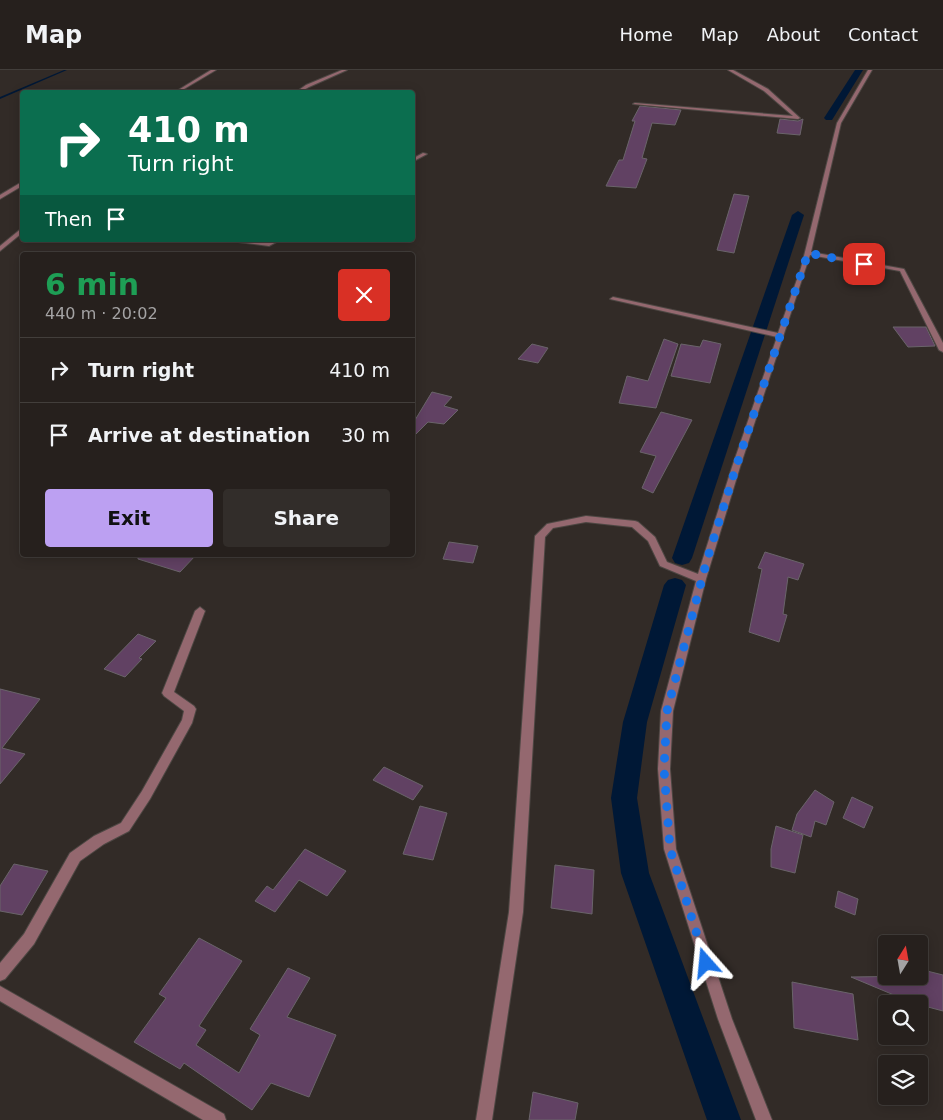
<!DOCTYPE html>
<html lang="en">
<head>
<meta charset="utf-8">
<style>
  :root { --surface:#26201d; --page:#322d2a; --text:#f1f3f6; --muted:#a4a3a4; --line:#423e3b; --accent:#bca0f2 }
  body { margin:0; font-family:"DejaVu Sans",sans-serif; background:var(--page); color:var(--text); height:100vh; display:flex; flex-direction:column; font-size:19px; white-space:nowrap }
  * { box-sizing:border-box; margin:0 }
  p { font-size:16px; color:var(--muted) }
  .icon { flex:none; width:28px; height:28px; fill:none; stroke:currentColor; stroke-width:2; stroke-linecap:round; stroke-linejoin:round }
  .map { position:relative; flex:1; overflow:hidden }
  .side { position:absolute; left:20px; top:182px; width:395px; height:305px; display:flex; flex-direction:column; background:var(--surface); border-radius:5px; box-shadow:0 2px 12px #0003,0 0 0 1px var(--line) }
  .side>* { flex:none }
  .top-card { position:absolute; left:20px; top:20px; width:395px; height:152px; border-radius:5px; box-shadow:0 2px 12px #0003,0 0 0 1px var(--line); background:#0b6e4f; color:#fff; overflow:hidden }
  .needle { width:32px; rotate:11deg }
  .tools { position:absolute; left:878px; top:865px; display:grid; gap:10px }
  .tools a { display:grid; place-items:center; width:50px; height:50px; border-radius:5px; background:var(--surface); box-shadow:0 2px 12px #0003,0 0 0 1px var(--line); font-size:25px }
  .pin { position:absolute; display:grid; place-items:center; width:42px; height:42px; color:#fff; margin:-21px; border-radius:10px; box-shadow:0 2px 8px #0006 }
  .me { position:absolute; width:55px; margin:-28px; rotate:342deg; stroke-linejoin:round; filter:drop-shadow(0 0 4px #0008) }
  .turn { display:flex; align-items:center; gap:18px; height:105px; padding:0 25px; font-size:22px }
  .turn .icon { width:65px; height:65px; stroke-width:2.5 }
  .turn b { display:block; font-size:35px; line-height:42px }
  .then { display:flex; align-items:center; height:48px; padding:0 25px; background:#0003; gap:10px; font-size:19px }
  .round { display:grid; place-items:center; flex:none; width:52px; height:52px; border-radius:5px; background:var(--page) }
  .headline { display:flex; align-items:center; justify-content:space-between; height:85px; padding:0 25px }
  h1 { font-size:30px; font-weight:700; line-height:38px; color:#1e9e55 }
  .button { display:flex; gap:10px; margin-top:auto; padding:10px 25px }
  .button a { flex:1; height:58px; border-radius:5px; background:var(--accent); color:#111; font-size:20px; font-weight:700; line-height:58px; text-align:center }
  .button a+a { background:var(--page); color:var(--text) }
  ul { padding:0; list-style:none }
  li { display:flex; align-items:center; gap:15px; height:65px; padding:0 25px; border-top:1px solid var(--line) }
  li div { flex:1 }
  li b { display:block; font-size:19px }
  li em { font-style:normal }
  header { display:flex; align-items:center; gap:30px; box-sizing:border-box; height:70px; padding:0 25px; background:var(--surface); border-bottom:1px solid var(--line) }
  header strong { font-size:24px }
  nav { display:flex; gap:28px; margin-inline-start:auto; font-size:18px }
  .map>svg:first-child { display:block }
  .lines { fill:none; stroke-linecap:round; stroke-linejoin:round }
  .stream { fill:#001836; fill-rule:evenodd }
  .canal { fill:#001836; fill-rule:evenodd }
  .building { fill:#614163; stroke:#6a646a }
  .minor-casing { stroke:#4d4743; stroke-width:2 }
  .minor { fill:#94686f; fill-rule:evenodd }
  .route { stroke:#1a73e8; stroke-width:9; stroke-dasharray:0 16.2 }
</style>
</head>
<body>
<header>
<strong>Map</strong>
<nav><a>Home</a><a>Map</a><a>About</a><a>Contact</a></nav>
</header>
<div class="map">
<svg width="943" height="1050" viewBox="0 0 943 1050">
  <rect width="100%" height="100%" fill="#322b27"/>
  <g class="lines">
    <path class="stream" d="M 64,0 L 67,0 L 0,29 L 0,27 Z"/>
    <g class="canal">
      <path d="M 855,0 L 863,0 L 832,50 L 826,50 L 824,48 Z"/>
      <path d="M 798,141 L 804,145 L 692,488 L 689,493 L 682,495 L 675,493 L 672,488 L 792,145 Z"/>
      <path d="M 675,508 L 682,510 L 686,515 L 647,652 L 637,728 L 649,803 L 741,1050 L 707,1050 L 621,803 L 611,728 L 623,652 L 664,515 L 668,510 Z"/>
    </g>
  </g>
  <g class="building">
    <path d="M 640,36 L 681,40 L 675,55 L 652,53 L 642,88 L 647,89 L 636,118 L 606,116 L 619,90 L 623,90 L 635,51 L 632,51 Z"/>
    <path d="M 780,49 L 798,51 L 803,49 L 800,65 L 777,63 Z"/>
    <path d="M 734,124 L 749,126 L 734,183 L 717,180 Z"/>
    <path d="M 893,257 L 926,257 L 935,276 L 908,277 Z"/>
    <path d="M 664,269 L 678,274 L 656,338 L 619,333 L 627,306 L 648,311 Z"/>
    <path d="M 703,270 L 721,274 L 710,313 L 671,306 L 681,274 L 700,277 Z"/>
    <path d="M 532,274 L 548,278 L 538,293 L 518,289 Z"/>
    <path d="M 432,322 L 452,327 L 444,336 L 458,340 L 444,354 L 428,352 L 412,368 L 412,355 Z"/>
    <path d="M 661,342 L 692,350 L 653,423 L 642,418 L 656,386 L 640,382 Z"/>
    <path d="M 449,472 L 478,476 L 473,493 L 443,489 Z"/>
    <path d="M 765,482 L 804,494 L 798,510 L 788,507 L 783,544 L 787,545 L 779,572 L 749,562 L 762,499 L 758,498 Z"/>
    <path d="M 138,485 L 196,485 L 180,502 L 138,489 Z"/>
    <path d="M 138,564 L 156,571 L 139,588 L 142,589 L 125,607 L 104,599 Z"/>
    <path d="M 0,619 L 40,629 L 2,678 L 25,684 L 0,714 Z"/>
    <path d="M 384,697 L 423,716 L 413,730 L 373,710 Z"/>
    <path d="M 815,720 L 834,732 L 826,755 L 815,751 L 811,767 L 792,760 L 797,744 Z"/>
    <path d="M 852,727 L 873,737 L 864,758 L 843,748 Z"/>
    <path d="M 420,736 L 447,743 L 433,790 L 403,784 Z"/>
    <path d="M 776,756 L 803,765 L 795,803 L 771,797 L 771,779 Z"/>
    <path d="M 305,779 L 346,801 L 327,826 L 299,810 L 275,842 L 255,831 L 267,816 L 273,820 Z"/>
    <path d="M 14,794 L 48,801 L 22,845 L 0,841 L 0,816 Z"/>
    <path d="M 555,795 L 594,800 L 592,844 L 551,838 Z"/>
    <path d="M 838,821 L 858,829 L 855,845 L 835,837 Z"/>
    <path d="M 199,868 L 242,891 L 199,956 L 206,960 L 196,975 L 239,1003 L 260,965 L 250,959 L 288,898 L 310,908 L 287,947 L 336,965 L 309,1027 L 271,1013 L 252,1040 L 184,993 L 180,999 L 134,972 L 166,928 L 159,924 Z"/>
    <path d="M 919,899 L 943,905 L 943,941 L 913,933 L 851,907 L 919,906 Z"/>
    <path d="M 792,912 L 853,924 L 858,970 L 794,958 Z"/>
    <path d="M 533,1022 L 578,1033 L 575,1050 L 529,1050 Z"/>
  </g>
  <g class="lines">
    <defs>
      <g id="minor">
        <path d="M 211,0 L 216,0 L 179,22 L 175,22 Z"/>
        <path d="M 342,0 L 347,0 L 309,17 L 300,22 L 296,22 L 306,15 Z"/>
        <path d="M 728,0 L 733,0 L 768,19 L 800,48 L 798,49 L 633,34 L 635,33 L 793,46 L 764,21 Z"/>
        <path d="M 868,0 L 872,0 L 841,53 L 811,182 L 904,199 L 943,273 L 943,282 L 939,280 L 900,201 L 810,185 L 740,397 L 706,509 L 673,641 L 670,699 L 676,779 L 732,949 L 772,1050 L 756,1050 L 718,949 L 664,779 L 658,699 L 661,641 L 696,511 L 660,496 L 648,471 L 632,457 L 586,452 L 553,458 L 545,467 L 523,842 L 492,1050 L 476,1050 L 509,842 L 535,466 L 547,454 L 586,446 L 635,451 L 638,452 L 655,467 L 667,492 L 698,504 L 732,397 L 777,267 L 610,229 L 613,227 L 778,263 L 801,198 L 837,53 Z"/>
        <path d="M 423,83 L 427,84 L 412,92 L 412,89 Z"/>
        <path d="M 20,113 L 22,113 L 22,116 L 0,129 L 0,125 Z"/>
        <path d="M 22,158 L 22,163 L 0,181 L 0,176 Z"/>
        <path d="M 235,170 L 268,172 L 272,170 L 280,170 L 269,176 L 238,172 Z"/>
        <path d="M 200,537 L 205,541 L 174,622 L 194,636 L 196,639 L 192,653 L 150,729 L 129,761 L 104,774 L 80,791 L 34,874 L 5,909 L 0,911 L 0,893 L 24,864 L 70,783 L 94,766 L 121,753 L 142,721 L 182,650 L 184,641 L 164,626 L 162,623 L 195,541 Z"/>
        <path d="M 0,916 L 224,1044 L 226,1050 L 203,1050 L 0,931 Z"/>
      </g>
    </defs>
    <use href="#minor" class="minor-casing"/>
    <use href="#minor" class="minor"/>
  </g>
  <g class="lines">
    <path class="route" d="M 706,893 L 670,779 L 664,699 L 667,641 L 707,490 L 736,397 L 808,183 L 864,194"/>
  </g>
</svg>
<div class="tools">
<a><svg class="needle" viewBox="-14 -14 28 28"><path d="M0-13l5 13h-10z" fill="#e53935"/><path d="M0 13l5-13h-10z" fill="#a4a3a4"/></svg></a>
<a><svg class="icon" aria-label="search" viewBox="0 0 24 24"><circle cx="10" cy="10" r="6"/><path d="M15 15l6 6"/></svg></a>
<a><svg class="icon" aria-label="layers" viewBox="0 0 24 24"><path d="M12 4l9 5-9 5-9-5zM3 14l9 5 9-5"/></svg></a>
</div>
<div class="pin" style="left:864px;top:194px;background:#d93025"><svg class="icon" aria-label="arrive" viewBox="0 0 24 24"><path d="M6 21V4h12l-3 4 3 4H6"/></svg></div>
<svg class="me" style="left:706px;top:893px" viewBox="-20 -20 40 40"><path d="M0-17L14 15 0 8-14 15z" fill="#1a73e8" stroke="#fff" stroke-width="4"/></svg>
<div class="top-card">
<div class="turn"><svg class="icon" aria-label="right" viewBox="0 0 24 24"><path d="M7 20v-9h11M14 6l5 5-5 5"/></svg><div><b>410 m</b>Turn right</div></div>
<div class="then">Then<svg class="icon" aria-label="arrive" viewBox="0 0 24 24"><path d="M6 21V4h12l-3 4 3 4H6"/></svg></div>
</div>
<section class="side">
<div class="headline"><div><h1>6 min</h1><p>440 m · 20:02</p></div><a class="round" style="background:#d93025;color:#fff"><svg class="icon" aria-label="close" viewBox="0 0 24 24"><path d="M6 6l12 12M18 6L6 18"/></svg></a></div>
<ul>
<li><svg class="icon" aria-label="right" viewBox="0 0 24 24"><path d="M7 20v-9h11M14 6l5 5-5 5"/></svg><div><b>Turn right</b></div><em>410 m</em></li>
<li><svg class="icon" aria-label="arrive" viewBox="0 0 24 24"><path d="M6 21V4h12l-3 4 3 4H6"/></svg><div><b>Arrive at destination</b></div><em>30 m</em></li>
</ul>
<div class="button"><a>Exit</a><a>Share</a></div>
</section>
</div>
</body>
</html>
